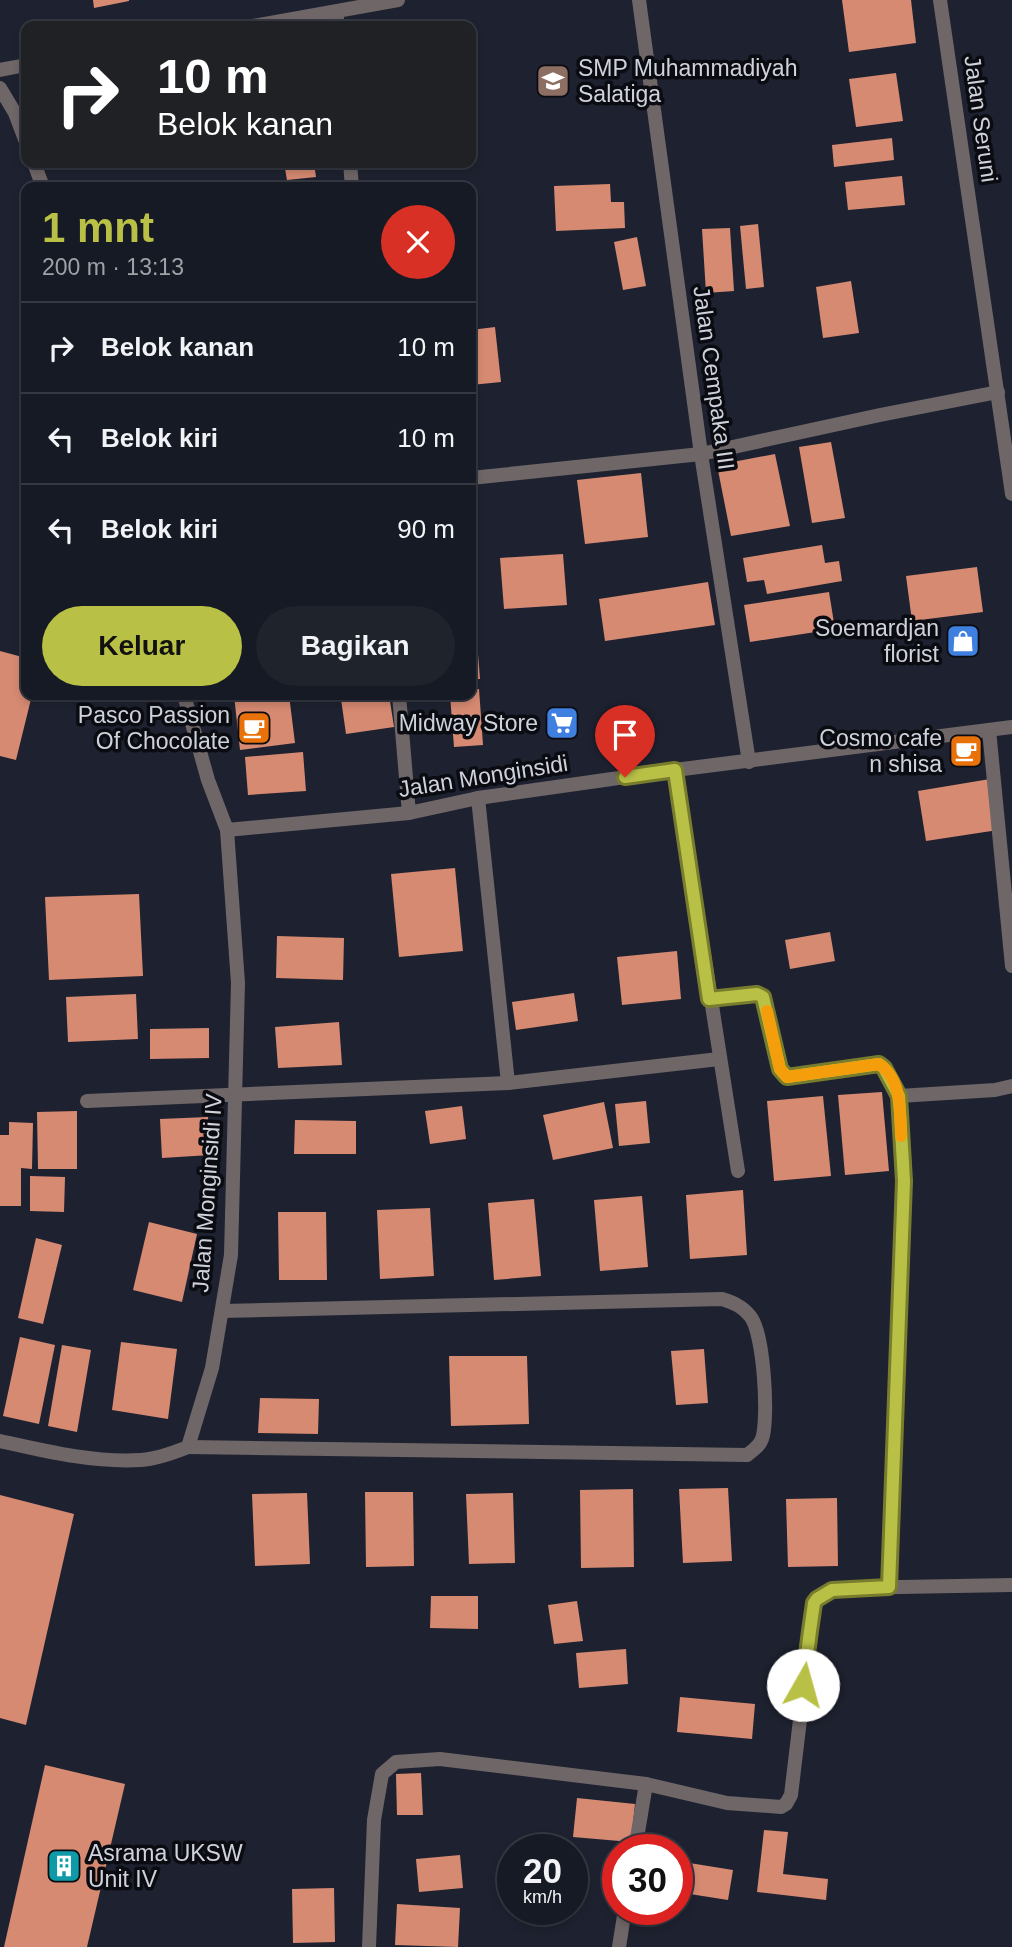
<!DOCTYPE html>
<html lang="id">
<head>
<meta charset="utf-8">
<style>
  :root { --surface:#161a24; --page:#1f232c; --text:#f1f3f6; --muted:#9ea1a6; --line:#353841; --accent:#b9c046 }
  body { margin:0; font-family:Helvetica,sans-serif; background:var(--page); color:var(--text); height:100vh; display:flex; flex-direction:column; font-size:26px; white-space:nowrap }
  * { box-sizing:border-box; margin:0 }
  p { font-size:23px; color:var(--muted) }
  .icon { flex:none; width:38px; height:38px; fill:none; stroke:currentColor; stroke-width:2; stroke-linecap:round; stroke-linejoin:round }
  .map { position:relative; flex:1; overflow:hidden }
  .details { position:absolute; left:21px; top:182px; width:455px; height:518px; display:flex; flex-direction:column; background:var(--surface); border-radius:14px; box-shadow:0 4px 10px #0003,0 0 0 2px var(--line) }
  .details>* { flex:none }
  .top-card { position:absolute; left:21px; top:21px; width:455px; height:147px; border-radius:14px; box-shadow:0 4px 10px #0003,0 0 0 2px var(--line); background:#202124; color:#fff; overflow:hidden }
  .speed { position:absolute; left:497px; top:1834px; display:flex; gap:14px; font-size:35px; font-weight:700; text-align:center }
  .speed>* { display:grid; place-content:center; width:91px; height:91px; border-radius:50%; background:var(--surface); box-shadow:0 4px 10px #0003,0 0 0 2px var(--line); line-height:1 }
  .speed small { font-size:18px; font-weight:400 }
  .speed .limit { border:10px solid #d22; background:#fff; color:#111 }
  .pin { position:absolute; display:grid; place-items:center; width:60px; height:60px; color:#fff; margin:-72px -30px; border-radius:50% 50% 50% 0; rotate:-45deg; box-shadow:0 0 7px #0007 }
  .pin .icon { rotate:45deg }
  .me { position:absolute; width:77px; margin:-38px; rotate:7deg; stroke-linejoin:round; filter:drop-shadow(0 0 5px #0008) }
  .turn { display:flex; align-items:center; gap:24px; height:147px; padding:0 21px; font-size:32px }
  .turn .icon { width:91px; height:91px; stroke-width:2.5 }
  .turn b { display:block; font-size:49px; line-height:60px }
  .round { display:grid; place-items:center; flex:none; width:74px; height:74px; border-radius:37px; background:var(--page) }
  .head { display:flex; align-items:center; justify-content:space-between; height:119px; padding:0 21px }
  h1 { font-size:42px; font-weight:700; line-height:52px; color:var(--accent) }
  .action { display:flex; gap:14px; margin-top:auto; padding:14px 21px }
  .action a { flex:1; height:80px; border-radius:42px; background:var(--accent); color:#111; font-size:28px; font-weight:700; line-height:80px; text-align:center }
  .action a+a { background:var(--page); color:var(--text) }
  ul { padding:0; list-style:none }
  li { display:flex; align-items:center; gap:21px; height:91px; padding:0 21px; border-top:2px solid var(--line) }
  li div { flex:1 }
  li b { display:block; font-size:26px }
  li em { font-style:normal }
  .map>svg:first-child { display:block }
  .building { fill:#d78a72 }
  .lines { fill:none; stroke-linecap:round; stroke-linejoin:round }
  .minor { stroke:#6f6667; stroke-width:14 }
  .route-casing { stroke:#787d2e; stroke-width:18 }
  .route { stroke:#b9c046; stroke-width:12 }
  .slow { stroke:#f59e0b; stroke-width:12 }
  .labels { text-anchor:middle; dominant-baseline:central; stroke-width:7; stroke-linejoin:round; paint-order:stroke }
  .poi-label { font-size:23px; fill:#cfd1db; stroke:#0a0c12; text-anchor:end }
  .street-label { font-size:23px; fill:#cfd1db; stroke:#0a0c12 }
</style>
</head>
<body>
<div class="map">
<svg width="1012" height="1947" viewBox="0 0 1012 1947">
  <rect width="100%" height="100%" fill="#1e2230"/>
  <g class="building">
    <path d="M 93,0 L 129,0 L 129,1 L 94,8 Z"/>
    <path d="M 842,0 L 911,0 L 916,43 L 849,52 Z"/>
    <path d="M 896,73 L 903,121 L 856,127 L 849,79 Z"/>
    <path d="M 892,138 L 894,160 L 834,167 L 832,145 Z"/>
    <path d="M 284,163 L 314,163 L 316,177 L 287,180 Z"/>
    <path d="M 902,176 L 905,205 L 848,210 L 845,182 Z"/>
    <path d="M 610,184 L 611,202 L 624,202 L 625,228 L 556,231 L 554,186 Z"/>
    <path d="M 758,224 L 764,287 L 746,289 L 740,226 Z"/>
    <path d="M 730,228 L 734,291 L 706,293 L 702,229 Z"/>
    <path d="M 637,237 L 646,286 L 623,290 L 614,242 Z"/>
    <path d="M 851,281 L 859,333 L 823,338 L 816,287 Z"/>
    <path d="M 495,327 L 501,382 L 471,385 L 471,330 Z"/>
    <path d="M 831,442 L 845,518 L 812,523 L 799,447 Z"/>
    <path d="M 775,454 L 790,526 L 731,536 L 717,465 Z"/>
    <path d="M 641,473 L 648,537 L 585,544 L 577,480 Z"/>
    <path d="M 822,545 L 825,563 L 839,561 L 842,581 L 767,594 L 764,580 L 747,582 L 743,558 Z"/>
    <path d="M 563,554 L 567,605 L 504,609 L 500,558 Z"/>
    <path d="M 977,567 L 983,612 L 912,621 L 906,576 Z"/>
    <path d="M 708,582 L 715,625 L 605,641 L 599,599 Z"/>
    <path d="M 829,592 L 835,629 L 750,642 L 744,605 Z"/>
    <path d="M 476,629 L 480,679 L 471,679 L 471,630 Z"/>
    <path d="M 0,651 L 26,658 L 26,695 L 32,695 L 16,760 L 0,756 Z"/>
    <path d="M 471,689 L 479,689 L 483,745 L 454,747 L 450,695 L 471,695 Z"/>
    <path d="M 234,695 L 289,695 L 295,743 L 240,750 Z"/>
    <path d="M 368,695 L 389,695 L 394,727 L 346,734 L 341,699 Z"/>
    <path d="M 303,752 L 306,791 L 248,795 L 245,757 Z"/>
    <path d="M 990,779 L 998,830 L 926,841 L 918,791 Z"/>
    <path d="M 455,868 L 463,951 L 399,957 L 391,874 Z"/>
    <path d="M 139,894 L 143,976 L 49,980 L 45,897 Z"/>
    <path d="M 830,932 L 835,961 L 790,969 L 785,940 Z"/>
    <path d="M 277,936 L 344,938 L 343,980 L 276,978 Z"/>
    <path d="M 677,951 L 681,999 L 622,1005 L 617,957 Z"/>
    <path d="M 574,993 L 578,1021 L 516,1030 L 512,1002 Z"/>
    <path d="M 136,994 L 138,1039 L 68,1042 L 66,997 Z"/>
    <path d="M 339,1022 L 342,1065 L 278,1068 L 275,1027 Z"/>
    <path d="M 209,1028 L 209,1058 L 150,1059 L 150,1029 Z"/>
    <path d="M 882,1092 L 889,1171 L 845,1175 L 838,1095 Z"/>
    <path d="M 823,1096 L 831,1176 L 774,1181 L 767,1101 Z"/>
    <path d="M 646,1101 L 650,1143 L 619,1146 L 615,1104 Z"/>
    <path d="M 604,1102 L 613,1148 L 553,1160 L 543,1115 Z"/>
    <path d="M 462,1106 L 466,1139 L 430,1144 L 425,1111 Z"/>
    <path d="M 77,1111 L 77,1169 L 38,1169 L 37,1112 Z"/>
    <path d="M 208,1117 L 210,1155 L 162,1158 L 160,1119 Z"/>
    <path d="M 295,1120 L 356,1121 L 356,1154 L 294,1154 Z"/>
    <path d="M 9,1122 L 33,1123 L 32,1169 L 21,1168 L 21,1206 L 0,1206 L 0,1135 L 9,1135 Z"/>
    <path d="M 30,1176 L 65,1177 L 64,1212 L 30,1211 Z"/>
    <path d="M 743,1190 L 747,1255 L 690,1259 L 686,1195 Z"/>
    <path d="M 642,1196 L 648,1267 L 600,1271 L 594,1200 Z"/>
    <path d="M 534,1199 L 541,1276 L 494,1280 L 488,1203 Z"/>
    <path d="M 430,1208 L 434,1276 L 380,1279 L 377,1210 Z"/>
    <path d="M 278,1212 L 326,1212 L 327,1280 L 279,1280 Z"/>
    <path d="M 149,1222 L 197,1234 L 182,1302 L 133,1290 Z"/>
    <path d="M 36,1238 L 62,1245 L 43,1324 L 18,1318 Z"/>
    <path d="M 20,1337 L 55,1345 L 39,1424 L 3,1416 Z"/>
    <path d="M 121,1342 L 177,1349 L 168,1419 L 112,1410 Z"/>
    <path d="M 62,1345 L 91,1350 L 77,1432 L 48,1426 Z"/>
    <path d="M 704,1349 L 708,1403 L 676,1405 L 671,1351 Z"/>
    <path d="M 449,1356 L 527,1356 L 529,1424 L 451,1426 Z"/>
    <path d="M 260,1398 L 319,1399 L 318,1434 L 258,1433 Z"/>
    <path d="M 728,1488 L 732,1561 L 683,1563 L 679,1489 Z"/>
    <path d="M 633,1489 L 634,1567 L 581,1568 L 580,1490 Z"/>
    <path d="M 365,1492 L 413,1492 L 414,1566 L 366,1567 Z"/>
    <path d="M 307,1493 L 310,1564 L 255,1566 L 252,1494 Z"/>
    <path d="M 513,1493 L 515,1563 L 469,1564 L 466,1494 Z"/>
    <path d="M 0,1495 L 74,1514 L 26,1725 L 0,1718 Z"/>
    <path d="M 837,1498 L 838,1566 L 788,1567 L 786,1499 Z"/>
    <path d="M 431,1596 L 478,1596 L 478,1629 L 430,1628 Z"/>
    <path d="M 577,1601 L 583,1641 L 554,1644 L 548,1605 Z"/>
    <path d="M 626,1649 L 628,1684 L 579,1688 L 576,1653 Z"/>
    <path d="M 680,1697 L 755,1704 L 752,1739 L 677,1732 Z"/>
    <path d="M 45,1765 L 125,1784 L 87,1947 L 4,1947 Z"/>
    <path d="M 421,1773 L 423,1815 L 397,1815 L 396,1774 Z"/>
    <path d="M 577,1798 L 635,1804 L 631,1842 L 573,1837 Z"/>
    <path d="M 764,1830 L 788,1832 L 783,1874 L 828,1879 L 826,1900 L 757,1892 Z"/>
    <path d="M 460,1855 L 463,1888 L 419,1892 L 416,1859 Z"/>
    <path d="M 677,1861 L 733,1870 L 728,1900 L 677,1892 Z"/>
    <path d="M 334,1888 L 335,1942 L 293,1943 L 292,1889 Z"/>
    <path d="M 397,1904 L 460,1908 L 458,1947 L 395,1945 Z"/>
  </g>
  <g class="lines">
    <g class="minor">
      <path d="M 639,0 L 701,454 L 749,762"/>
      <path d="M 940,0 L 1012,494"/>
      <path d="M 336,12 L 338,26"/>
      <path d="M 253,26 L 398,0"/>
      <path d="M 0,70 L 26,65"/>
      <path d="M 0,88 L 15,113 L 26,142"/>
      <path d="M 34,163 L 43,187"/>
      <path d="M 350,163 L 352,187"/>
      <path d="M 471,478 L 701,454 L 880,415 L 998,392"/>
      <path d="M 184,695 L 208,780 L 227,830 L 409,813 L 478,798 L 675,770 L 1012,727"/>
      <path d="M 399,695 L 409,813"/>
      <path d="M 989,730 L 1012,966"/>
      <path d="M 675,770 L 738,1171"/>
      <path d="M 478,798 L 508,1083"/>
      <path d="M 709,999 L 757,994 L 763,997 L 780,1069 L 787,1077 L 879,1064 L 884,1068 L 899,1096 L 904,1181 L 889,1587"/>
      <path d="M 899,1096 L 995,1090 L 1012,1086"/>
      <path d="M 87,1101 L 508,1083 L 719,1059"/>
      <path d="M 0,1441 C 45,1451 94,1463 141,1460 C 157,1459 173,1453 188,1447 L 212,1368 L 231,1255 L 238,983 L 227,830"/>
      <path d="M 188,1447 L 747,1455 C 753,1450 759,1447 762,1439 C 769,1420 764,1332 750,1316 C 742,1306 734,1303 722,1299 L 222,1311"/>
      <path d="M 635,1850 L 646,1784"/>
      <path d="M 369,1947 L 374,1820 L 382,1774 L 396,1762 L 440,1759 L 646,1784 L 727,1803 L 781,1807 L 786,1804 L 791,1795 L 814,1603 L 823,1594 L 845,1588 L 1012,1585"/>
      <path d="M 619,1947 L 625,1909"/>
    </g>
  </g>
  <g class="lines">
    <defs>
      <path id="route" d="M 625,777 L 675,770 L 709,999 L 757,994 L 763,997 L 780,1069 L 787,1077 L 879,1064 L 884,1068 L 899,1096 L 904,1181 L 889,1587 L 832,1590 L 817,1599 L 814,1603 L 810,1631 L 803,1685"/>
    </defs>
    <use href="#route" class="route-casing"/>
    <use href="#route" class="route"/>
    <path class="slow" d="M 767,1011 L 780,1069 L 787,1077 L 879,1064 C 902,1079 900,1112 901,1136"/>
  </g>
  <defs>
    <symbol id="school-square" viewBox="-11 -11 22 22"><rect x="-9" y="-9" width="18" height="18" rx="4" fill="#8d6e63" stroke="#0a0c12"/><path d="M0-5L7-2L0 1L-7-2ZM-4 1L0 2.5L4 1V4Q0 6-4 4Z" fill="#fff"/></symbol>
    <symbol id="shop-square" viewBox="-11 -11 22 22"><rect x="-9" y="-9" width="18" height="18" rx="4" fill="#3f7fe0" stroke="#0a0c12"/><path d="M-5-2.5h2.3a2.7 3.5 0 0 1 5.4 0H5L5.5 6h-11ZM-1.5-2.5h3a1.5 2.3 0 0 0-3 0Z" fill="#fff"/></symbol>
    <symbol id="supermarket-square" viewBox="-11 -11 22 22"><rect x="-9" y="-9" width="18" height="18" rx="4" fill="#3f7fe0" stroke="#0a0c12"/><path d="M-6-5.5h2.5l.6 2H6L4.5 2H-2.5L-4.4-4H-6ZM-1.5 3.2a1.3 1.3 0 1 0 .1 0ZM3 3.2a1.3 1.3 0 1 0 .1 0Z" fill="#fff"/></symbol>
    <symbol id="cafe-square" viewBox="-11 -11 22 22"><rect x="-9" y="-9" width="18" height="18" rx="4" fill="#e8710a" stroke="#0a0c12"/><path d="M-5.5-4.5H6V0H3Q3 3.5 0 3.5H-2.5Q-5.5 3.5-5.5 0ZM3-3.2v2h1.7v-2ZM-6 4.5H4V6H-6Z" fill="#fff"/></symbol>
    <symbol id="building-square" viewBox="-11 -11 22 22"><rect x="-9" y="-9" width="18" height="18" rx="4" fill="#0f9aa8" stroke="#0a0c12"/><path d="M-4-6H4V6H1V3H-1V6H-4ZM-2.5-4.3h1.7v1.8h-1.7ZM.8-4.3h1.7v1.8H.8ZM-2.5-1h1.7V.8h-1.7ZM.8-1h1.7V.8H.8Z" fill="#fff"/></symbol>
  </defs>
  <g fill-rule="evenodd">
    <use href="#school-square" x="534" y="62" width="38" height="38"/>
    <use href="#shop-square" x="944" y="622" width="38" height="38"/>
    <use href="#supermarket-square" x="543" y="704" width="38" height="38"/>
    <use href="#cafe-square" x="235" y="709" width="38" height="38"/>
    <use href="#cafe-square" x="947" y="732" width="38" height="38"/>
    <use href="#building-square" x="45" y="1847" width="38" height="38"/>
  </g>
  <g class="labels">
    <g class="poi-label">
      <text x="578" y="68" text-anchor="start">SMP Muhammadiyah<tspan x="578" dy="26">Salatiga</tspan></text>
      <text x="939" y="628">Soemardjan<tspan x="939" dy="26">florist</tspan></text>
      <text x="230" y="715">Pasco Passion<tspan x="230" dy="26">Of Chocolate</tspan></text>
      <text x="538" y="723">Midway Store</text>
      <text x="942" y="738">Cosmo cafe<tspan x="942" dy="26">n shisa</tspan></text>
      <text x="88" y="1853" text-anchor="start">Asrama UKSW<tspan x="88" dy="26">Unit IV</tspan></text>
    </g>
    <g class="street-label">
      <text transform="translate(981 119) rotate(82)">Jalan Seruni</text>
      <text transform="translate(714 378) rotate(82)">Jalan Cempaka III</text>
      <text transform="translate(483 776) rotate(-9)">Jalan Monginsidi</text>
      <text transform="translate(207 1193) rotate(-86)">Jalan Monginsidi IV</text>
    </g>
  </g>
</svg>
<div class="speed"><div>20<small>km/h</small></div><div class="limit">30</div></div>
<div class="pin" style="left:625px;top:777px;background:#d93025"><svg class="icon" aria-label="arrive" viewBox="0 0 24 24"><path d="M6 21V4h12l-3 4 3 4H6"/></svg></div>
<svg class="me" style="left:803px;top:1685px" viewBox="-20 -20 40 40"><circle r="19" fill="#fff"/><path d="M0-13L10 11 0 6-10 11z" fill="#b9c046"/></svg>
<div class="top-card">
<div class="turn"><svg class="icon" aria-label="right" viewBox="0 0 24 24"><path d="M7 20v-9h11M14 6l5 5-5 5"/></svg><div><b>10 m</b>Belok kanan</div></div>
</div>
<section class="details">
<div class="head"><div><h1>1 mnt</h1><p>200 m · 13:13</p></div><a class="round" style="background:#d93025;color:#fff"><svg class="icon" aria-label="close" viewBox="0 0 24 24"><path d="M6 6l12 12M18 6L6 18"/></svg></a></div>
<ul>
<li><svg class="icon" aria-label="right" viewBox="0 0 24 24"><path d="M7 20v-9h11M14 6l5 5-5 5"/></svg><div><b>Belok kanan</b></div><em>10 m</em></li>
<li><svg class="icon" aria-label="left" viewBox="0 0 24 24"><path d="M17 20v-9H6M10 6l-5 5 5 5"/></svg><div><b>Belok kiri</b></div><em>10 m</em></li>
<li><svg class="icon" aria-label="left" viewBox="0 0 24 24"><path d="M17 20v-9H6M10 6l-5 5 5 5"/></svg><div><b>Belok kiri</b></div><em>90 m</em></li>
</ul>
<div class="action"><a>Keluar</a><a>Bagikan</a></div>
</section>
</div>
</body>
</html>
